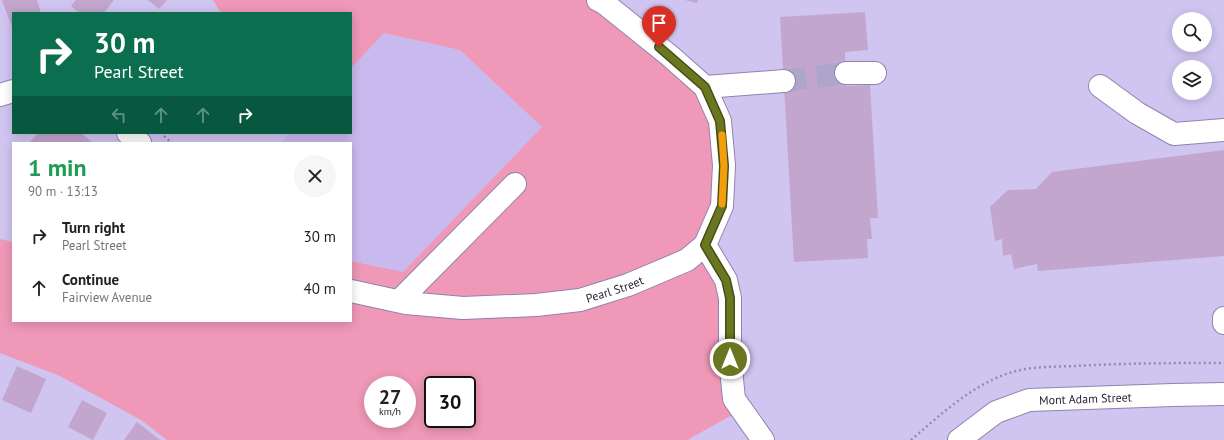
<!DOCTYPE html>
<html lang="en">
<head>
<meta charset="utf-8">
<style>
  :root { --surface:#fff; --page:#f6f6f6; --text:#202124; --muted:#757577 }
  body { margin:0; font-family:"PT Sans",sans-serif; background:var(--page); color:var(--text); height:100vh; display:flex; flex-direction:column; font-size:15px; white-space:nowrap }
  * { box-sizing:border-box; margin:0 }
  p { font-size:13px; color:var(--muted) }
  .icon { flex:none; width:22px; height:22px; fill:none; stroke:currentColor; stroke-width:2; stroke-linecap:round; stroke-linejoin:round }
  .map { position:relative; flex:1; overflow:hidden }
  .panel { position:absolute; left:12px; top:142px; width:340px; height:180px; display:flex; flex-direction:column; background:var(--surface); border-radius:0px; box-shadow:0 2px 10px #0003 }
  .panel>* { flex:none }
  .top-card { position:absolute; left:12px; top:12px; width:340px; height:122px; border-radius:0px; box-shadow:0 2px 10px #0003; background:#0b6e4f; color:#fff; overflow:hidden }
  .buttons { position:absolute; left:1172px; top:12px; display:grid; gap:8px }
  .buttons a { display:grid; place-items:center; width:40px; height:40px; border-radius:50%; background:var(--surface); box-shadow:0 2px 10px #0003; font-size:20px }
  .speed { position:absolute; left:364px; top:376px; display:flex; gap:8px; font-size:20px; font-weight:700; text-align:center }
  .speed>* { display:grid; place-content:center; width:52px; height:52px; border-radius:50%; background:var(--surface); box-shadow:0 2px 10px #0003; line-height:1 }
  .speed small { font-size:10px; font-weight:400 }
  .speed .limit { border:2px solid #111; border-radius:6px; background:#fff; color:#111 }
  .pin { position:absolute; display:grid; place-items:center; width:34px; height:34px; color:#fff; margin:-41px -17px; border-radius:50% 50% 50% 0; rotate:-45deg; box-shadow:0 0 4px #0007 }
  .pin .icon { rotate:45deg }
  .me { position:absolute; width:44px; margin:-22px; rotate:0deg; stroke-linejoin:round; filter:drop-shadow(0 0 3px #0008) }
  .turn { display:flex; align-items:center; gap:14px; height:84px; padding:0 16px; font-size:18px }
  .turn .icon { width:52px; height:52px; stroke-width:2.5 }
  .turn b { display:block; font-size:28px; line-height:34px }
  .lanes { display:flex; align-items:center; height:38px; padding:0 16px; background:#0003; justify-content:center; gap:20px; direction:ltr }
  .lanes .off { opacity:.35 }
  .round { display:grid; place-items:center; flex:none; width:42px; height:42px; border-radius:21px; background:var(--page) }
  .summary { display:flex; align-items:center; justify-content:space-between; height:68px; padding:0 16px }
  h1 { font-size:24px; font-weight:600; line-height:30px; color:#1e9e55 }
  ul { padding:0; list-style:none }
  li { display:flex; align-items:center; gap:12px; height:52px; padding:0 16px }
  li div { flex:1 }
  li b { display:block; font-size:15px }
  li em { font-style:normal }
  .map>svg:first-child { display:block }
  .built { fill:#c8baee }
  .green { fill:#ef98b8; fill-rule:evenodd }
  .building { fill:#c2a6cd }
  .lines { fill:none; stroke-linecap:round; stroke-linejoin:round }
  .minor-tunnel { stroke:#aea5cb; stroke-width:22; stroke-dasharray:22 11; stroke-linecap:butt }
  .minor-casing { stroke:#8f84ad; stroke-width:24 }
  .path { stroke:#948bad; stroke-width:2.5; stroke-dasharray:2 3; stroke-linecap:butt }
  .minor { stroke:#fff; stroke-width:22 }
  .route-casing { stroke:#464d15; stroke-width:10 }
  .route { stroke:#6b7621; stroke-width:7 }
  .slow { stroke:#f59e0b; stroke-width:7 }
  .labels { text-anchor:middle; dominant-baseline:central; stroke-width:3; stroke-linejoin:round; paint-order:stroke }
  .street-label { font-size:12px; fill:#282334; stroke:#eeeafc }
</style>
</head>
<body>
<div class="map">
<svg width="1224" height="440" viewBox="0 0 1224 440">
  <rect width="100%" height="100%" fill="#d0c5f1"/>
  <path class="built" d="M 384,33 L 460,50 L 542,127 L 403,272 L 351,261 L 351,143 L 281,143 L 290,133 L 351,133 L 351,68 Z"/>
  <path class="green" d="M 213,0 L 601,0 L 671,54 L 722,121 L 707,246 L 728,280 L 743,409 L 689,439 L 689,440 L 167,440 L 141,420 L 60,376 L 0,353 L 0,239 L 13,242 L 13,321 L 351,321 L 351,261 L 403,272 L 542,127 L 460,50 L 384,33 L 351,68 L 351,13 L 221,13 ZM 373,385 L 407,385 L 407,419 L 373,419 ZM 433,385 L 467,385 L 467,419 L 433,419 Z"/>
  <g class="building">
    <path d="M 4,0 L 37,0 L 41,13 L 13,13 L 13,29 L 2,1 Z"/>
    <path d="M 76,0 L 114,0 L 104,13 L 79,13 L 71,6 Z"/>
    <path d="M 148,0 L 167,0 L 159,9 Z"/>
    <path d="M 685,0 L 698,0 L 697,3 Z"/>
    <path d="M 865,12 L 868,50 L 845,52 L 846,86 L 870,85 L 878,218 L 870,218 L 872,239 L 867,239 L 868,258 L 794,262 L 780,17 Z"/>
    <path d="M 38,133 L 81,133 L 93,143 L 29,143 Z"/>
    <path d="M 1224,150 L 1224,256 L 1038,271 L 1037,264 L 1014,269 L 1011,254 L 1003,256 L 1002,239 L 995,241 L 990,207 L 1008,190 L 1036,189 L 1052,172 Z"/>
    <path d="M 17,366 L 46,379 L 31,413 L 2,400 Z"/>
    <path d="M 82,400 L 107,413 L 93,440 L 68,427 Z"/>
    <path d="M 137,422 L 160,440 L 124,440 Z"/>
  </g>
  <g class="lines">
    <path class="minor-tunnel" d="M 784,81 L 846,73"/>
    <defs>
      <g id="minor">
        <path d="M 846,73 L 875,73"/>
        <path d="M 1100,86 L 1137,113 L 1174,134 L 1224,130"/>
        <path d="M 705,87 L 784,81"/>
        <path d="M 0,95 L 13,91"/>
        <path d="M 128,133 L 140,143"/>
        <path d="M 705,245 L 726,280 L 730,298 L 730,359 L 734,399 L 763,440"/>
        <path id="s1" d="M 351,291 L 406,303 L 463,308 L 536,305 L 580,300 L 628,285 L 687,260 L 705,245 L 722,206 L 724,165 L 720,121 L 705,87 L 670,56 L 604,3 L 598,0"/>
        <path d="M 399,301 L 515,184"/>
        <path d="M 1224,318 L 1224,323"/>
        <path id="s2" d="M 959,440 L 996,412 L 1029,400 L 1173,395 L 1224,394"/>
      </g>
    </defs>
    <use href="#minor" class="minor-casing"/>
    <g class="path">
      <path d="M 164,136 L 172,143"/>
      <path d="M 911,440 C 940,415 970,387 1006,374 C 1028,366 1052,367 1075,366 C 1125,363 1174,363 1224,363"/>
    </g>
    <use href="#minor" class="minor"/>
  </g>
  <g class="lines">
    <defs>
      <path id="route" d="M 659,47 L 705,87 L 720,121 L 724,166 L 722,206 L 705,245 L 726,280 L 730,298 L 730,359"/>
    </defs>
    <use href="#route" class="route-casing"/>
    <use href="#route" class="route"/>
    <path class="slow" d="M 722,135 L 724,166 L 722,204"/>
  </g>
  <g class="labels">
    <g class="street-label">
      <text stroke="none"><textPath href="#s1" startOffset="267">Pearl Street</textPath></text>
      <text stroke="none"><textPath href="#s2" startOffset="138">Mont Adam Street</textPath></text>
    </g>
  </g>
</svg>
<div class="buttons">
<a><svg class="icon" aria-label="search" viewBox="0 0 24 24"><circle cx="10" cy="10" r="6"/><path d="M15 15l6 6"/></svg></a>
<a><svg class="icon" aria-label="layers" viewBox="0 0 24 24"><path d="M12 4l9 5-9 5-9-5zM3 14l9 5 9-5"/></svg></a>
</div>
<div class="speed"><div>27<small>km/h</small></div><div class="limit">30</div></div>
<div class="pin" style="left:659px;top:47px;background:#d93025"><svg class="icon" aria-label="arrive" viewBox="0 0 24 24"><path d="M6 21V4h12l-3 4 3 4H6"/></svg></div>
<svg class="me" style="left:730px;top:359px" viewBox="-20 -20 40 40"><circle r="17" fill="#6b7621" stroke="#fff" stroke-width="3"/><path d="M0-11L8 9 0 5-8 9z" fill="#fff"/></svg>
<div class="top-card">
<div class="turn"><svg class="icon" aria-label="right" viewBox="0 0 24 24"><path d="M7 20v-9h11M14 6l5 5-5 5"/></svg><div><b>30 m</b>Pearl Street</div></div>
<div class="lanes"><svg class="icon off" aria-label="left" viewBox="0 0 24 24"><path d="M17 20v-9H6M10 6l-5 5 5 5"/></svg><svg class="icon off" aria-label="ahead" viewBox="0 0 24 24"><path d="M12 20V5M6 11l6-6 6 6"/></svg><svg class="icon off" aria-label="ahead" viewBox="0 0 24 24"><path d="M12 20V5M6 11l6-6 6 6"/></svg><svg class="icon" aria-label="right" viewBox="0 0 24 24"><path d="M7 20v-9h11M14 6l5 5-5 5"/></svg></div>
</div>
<section class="panel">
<div class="summary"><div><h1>1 min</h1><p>90 m · 13:13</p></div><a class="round"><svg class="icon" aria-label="close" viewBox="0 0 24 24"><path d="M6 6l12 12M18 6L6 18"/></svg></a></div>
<ul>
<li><svg class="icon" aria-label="right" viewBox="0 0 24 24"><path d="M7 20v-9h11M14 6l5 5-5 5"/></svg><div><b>Turn right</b><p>Pearl Street</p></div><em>30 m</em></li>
<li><svg class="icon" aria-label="ahead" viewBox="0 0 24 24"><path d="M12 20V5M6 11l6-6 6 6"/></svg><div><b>Continue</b><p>Fairview Avenue</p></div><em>40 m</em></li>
</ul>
</section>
</div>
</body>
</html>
